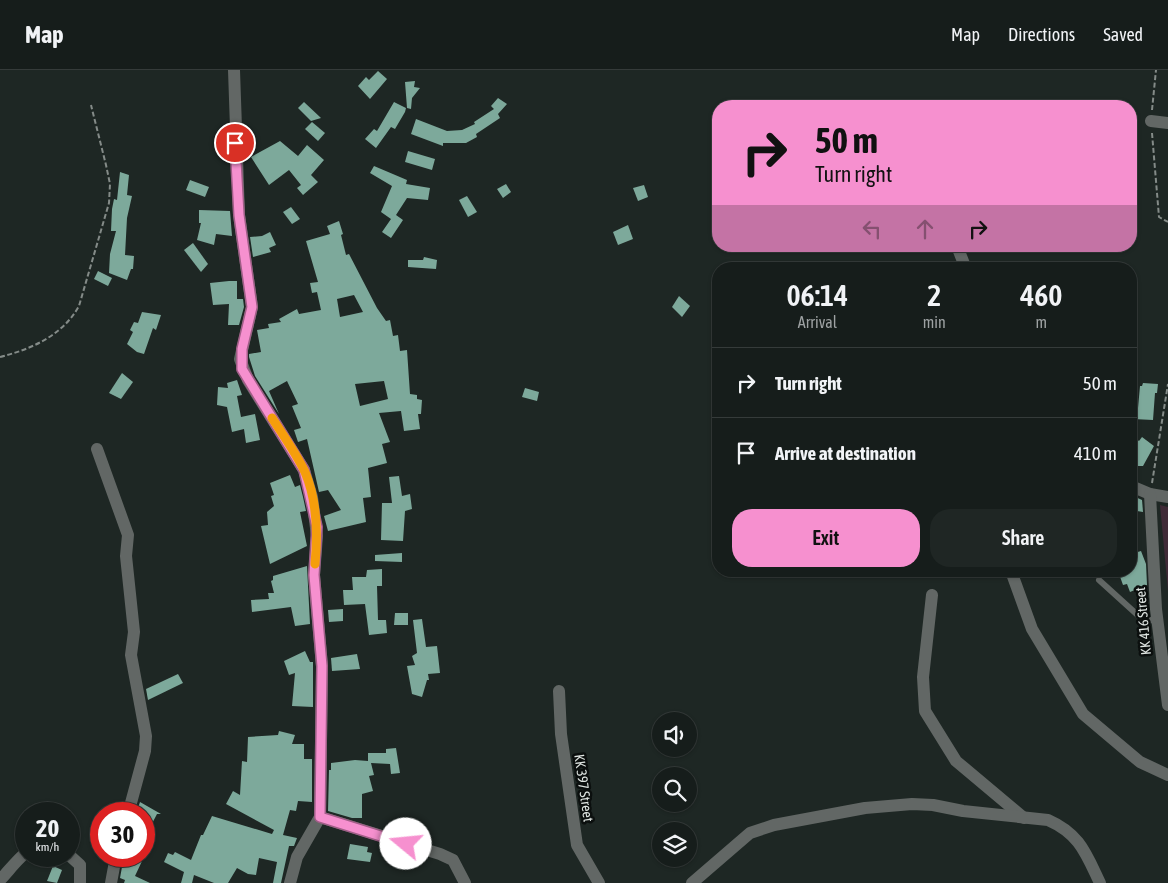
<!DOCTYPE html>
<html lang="en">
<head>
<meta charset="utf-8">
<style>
  :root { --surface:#161d1b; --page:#1f2624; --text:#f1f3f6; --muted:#9ea2a3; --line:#353b3a; --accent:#f690cf }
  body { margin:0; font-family:"Asap Condensed",sans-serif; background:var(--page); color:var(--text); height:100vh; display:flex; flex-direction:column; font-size:19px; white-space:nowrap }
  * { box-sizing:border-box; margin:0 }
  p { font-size:16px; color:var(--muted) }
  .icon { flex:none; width:28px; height:28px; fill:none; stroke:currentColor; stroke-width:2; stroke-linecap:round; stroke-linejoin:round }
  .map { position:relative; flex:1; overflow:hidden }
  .drawer { position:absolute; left:712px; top:192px; width:425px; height:315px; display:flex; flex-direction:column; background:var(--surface); border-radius:20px; box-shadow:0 1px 4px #0004,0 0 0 1px var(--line) }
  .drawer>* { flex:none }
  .guide { position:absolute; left:712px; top:30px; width:425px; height:152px; border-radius:20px; box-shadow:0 1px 4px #0004,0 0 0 1px var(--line); background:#f690cf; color:#111; overflow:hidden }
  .buttons { position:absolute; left:652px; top:642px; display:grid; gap:10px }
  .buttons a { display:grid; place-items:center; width:45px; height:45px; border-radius:50%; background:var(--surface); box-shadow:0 1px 4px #0004,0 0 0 1px var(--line); font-size:25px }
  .speed { position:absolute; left:15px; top:732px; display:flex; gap:10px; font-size:25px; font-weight:700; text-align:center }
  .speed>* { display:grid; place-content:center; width:65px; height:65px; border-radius:50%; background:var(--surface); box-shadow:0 1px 4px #0004,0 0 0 1px var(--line); line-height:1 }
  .speed small { font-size:12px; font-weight:400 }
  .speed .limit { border:8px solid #d22; background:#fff; color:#111 }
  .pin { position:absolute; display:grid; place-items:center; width:42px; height:42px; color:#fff; margin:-21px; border:2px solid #fff; border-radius:50%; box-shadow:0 1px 5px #0007 }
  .me { position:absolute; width:55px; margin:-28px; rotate:287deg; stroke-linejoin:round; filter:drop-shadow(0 0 4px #0008) }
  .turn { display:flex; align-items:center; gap:18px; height:105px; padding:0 20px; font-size:22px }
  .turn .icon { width:65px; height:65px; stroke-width:2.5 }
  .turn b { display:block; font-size:35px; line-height:42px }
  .lanes { display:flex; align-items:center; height:48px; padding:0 20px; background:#0003; justify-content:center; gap:25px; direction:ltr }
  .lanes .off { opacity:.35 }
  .eta { display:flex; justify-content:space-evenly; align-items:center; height:85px; text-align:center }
  .eta b { font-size:30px; font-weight:600; line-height:35px }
  .cta { display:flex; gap:10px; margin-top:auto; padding:10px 20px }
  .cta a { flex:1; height:58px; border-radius:20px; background:var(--accent); color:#111; font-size:20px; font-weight:600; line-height:58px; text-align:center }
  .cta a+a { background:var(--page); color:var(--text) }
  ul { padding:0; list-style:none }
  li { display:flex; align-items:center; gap:15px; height:70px; padding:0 20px; border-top:1px solid var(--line) }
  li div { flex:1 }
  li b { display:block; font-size:19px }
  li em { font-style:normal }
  header { display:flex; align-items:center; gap:30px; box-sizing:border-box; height:70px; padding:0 25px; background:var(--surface); border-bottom:1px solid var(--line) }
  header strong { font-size:24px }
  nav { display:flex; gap:28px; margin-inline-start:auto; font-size:18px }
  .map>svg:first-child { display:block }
  .green { fill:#3f2b37 }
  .building { fill:#7da99b; fill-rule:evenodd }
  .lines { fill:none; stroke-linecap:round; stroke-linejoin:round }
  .path { stroke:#848b88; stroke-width:2; stroke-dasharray:5 2.5; stroke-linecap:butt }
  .service { stroke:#626765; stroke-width:6 }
  .minor { stroke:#626765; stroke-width:12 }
  .route-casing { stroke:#a05e87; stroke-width:12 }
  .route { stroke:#f690cf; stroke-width:9 }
  .slow { stroke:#f59e0b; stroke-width:9 }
  .labels { text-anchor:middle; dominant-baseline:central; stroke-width:5; stroke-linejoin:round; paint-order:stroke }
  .street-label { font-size:14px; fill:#dfe5e2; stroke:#0b0f0e }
</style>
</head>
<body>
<header>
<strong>Map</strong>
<nav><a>Map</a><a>Directions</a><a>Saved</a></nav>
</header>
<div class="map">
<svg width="1168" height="813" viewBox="0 0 1168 813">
  <rect width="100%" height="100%" fill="#1e2724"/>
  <path class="green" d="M 1160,435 L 1168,437 L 1168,521 Z"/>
  <g class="building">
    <path d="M 378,1 L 387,9 L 370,29 L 358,16 L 366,7 L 369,10 Z"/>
    <path d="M 415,11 L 414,17 L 420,18 L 412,28 L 411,39 L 407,38 L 405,12 Z"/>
    <path d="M 498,28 L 507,34 L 498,44 L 500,48 L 476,64 L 477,67 L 466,73 L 443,73 L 443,76 L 411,64 L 416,49 L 447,61 L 462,60 L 475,54 L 474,52 L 494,39 L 491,36 Z"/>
    <path d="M 304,32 L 321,48 L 311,51 L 298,38 Z"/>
    <path d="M 394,32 L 406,38 L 405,42 L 395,59 L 391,57 L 376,78 L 365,69 L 374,59 L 377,61 Z"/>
    <path d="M 312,52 L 325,63 L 318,71 L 305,59 Z"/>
    <path d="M 249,58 L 251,66 L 244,68 L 244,59 Z"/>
    <path d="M 280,71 L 298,86 L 307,75 L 324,90 L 311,105 L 318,112 L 303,125 L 297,118 L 301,115 L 289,100 L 269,115 L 251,87 Z"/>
    <path d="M 408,81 L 435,89 L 432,100 L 405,92 Z"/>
    <path d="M 374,96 L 407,110 L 406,114 L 430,118 L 428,130 L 407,128 L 396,145 L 403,150 L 391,168 L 382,162 L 391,149 L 381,142 L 392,116 L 370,103 Z"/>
    <path d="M 120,102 L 129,105 L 127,125 L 132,126 L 127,148 L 125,185 L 134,186 L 133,199 L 131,199 L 127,210 L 109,203 L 110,184 L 116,161 L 111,161 L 112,139 L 114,129 L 117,130 Z"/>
    <path d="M 190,110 L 209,117 L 205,127 L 186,120 Z"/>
    <path d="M 506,114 L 511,122 L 503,128 L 497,119 Z"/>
    <path d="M 644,115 L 648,127 L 638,131 L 633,118 Z"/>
    <path d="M 467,126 L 477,142 L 468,147 L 459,130 Z"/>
    <path d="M 291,137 L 300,149 L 292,154 L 283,142 Z"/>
    <path d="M 199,140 L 230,141 L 232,166 L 216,164 L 214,175 L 197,170 L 201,153 L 199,153 Z"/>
    <path d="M 339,151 L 343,164 L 341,165 L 346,185 L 349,184 L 377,238 L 386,251 L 390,250 L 393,266 L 398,265 L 400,281 L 407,280 L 410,324 L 417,325 L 417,329 L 422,330 L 421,344 L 418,344 L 420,359 L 404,361 L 401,341 L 379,343 L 390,372 L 382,374 L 387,393 L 368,398 L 371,427 L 363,428 L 366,452 L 328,461 L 324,446 L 341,440 L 328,420 L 319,422 L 307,369 L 298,372 L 294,360 L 301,358 L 292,336 L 298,334 L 287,311 L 269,321 L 279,344 L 255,306 L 249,287 L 249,284 L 261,282 L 257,260 L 269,258 L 268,254 L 281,252 L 279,249 L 297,239 L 299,244 L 321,240 L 317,222 L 312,223 L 310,213 L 318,212 L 306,171 L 330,164 L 327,156 ZM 354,225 L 363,242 L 340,247 L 337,229 ZM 384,311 L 388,329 L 360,336 L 355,314 Z"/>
    <path d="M 628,155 L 633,169 L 618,175 L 613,162 Z"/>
    <path d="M 270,162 L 276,175 L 269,178 L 271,182 L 253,187 L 250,167 L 262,166 Z"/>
    <path d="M 193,173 L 208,194 L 201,202 L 184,180 Z"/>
    <path d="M 424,187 L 437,190 L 436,199 L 408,197 L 408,190 L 423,190 Z"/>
    <path d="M 98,201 L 112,208 L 108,216 L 94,209 Z"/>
    <path d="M 229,211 L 237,211 L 237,229 L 243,229 L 244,237 L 239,255 L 228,255 L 229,234 L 213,235 L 210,213 L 229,211 L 229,214 Z"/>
    <path d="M 679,226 L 690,236 L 682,247 L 672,237 Z"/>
    <path d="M 142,242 L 161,245 L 156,260 L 153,258 L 144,284 L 137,282 L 127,274 L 133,262 L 130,260 L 134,252 L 138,253 Z"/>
    <path d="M 122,303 L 133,312 L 121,329 L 109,323 Z"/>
    <path d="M 237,310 L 242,325 L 237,326 L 241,347 L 255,344 L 260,370 L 246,373 L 244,359 L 232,362 L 227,337 L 217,335 L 218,317 L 228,318 L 227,313 Z"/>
    <path d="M 1143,313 L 1158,314 L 1157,323 L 1155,323 L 1153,350 L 1133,349 L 1134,338 L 1138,338 L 1140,316 L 1142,316 Z"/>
    <path d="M 525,318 L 539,322 L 537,331 L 522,327 Z"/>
    <path d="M 1131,365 L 1139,371 L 1142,367 L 1154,376 L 1143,396 L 1138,396 L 1131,405 Z"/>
    <path d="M 290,405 L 295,417 L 300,415 L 303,427 L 306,441 L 300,442 L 307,476 L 270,494 L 261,456 L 268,455 L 267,442 L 274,436 L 271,426 L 274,425 L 270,413 Z"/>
    <path d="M 399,406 L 402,426 L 410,424 L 412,439 L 405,441 L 403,471 L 381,470 L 382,433 L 392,433 L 389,407 Z"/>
    <path d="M 1131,425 L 1142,430 L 1143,442 L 1131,440 Z"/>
    <path d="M 1141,481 L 1146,494 L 1147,515 L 1130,522 L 1127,514 L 1123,515 L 1118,501 L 1131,501 L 1131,484 Z"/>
    <path d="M 402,483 L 402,492 L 375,491 L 375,485 Z"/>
    <path d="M 307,496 L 310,554 L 295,556 L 291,537 L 252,542 L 251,530 L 269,529 L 268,523 L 274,523 L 271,511 L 273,510 L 273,506 Z"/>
    <path d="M 382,499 L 382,516 L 377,516 L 378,550 L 386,550 L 387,563 L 369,565 L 365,534 L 344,535 L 343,520 L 353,520 L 352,507 L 366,507 L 367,500 Z"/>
    <path d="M 343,539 L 343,551 L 329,552 L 328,540 Z"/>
    <path d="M 395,543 L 408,543 L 408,555 L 394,555 Z"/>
    <path d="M 422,549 L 426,577 L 437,576 L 440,603 L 428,604 L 429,610 L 427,610 L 422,627 L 412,624 L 407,596 L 415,595 L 412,586 L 417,583 L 413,550 Z"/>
    <path d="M 305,581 L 310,592 L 313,592 L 313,637 L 292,636 L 295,603 L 289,605 L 284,591 Z"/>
    <path d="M 357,584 L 360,599 L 332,601 L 331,588 Z"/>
    <path d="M 178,604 L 183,613 L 148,630 L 146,619 Z"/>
    <path d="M 279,661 L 295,665 L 292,674 L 304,674 L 304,689 L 312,689 L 312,732 L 298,731 L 296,741 L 290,740 L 283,765 L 297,768 L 294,776 L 289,776 L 281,813 L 273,813 L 277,792 L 259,788 L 256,805 L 248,804 L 237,798 L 228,813 L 214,813 L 194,805 L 192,813 L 181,813 L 184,802 L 164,792 L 168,783 L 173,785 L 175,782 L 191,790 L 201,765 L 203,765 L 212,746 L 272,764 L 274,760 L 226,734 L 233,721 L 240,725 L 242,691 L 247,692 L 248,667 L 278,665 Z"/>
    <path d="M 396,678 L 400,703 L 391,704 L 390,694 L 371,693 L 374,705 L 369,706 L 373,721 L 362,724 L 362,748 L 352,748 L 328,741 L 329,700 L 331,700 L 331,693 L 355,690 L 368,691 L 368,683 L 386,683 L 386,679 Z"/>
    <path d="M 140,732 L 161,744 L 157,744 L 144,769 L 144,744 L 136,744 Z"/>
    <path d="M 350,774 L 368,777 L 367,782 L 372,783 L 370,792 L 347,789 Z"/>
    <path d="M 124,786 L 143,789 L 135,806 L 150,813 L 124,813 L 125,810 L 120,808 Z"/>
    <path d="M 53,796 L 62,800 L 57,813 L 47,811 Z"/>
  </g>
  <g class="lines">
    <g class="path">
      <path d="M 1152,40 L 1156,0"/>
      <path d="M 1152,63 L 1159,147 L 1168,152"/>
      <path d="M 0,287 C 32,279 63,265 79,236 L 109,133 L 110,114 L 106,95 L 91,35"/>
      <path d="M 1152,413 L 1168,314"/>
    </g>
    <path class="service" d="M 1099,510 L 1142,549 L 1157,551"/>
    <g class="minor">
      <path d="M 234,0 L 239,145 L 252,237 L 240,289 L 248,310 L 304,400 L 312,427 L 317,466 L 314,505 L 322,597 L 320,747 L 297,787 L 290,813"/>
      <path d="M 1151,51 L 1168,53"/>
      <path d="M 957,176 L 966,199"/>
      <path d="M 97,379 L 128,465 L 126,486 L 134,562 L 131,585 L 146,666 L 145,681 L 128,744"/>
      <path d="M 1131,416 L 1150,424 L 1168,427"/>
      <path d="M 1150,424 L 1156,539 L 1168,635"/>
      <path d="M 1011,501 L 1032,559 L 1083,644 L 1140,692 L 1168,705"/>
      <path d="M 932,525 L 923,607 L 925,641 L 956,691 L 1024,748"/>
      <path d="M 559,621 L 561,664 L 577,775 L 599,813"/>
      <path d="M 320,747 L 440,784 L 453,790 L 465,813"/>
      <path d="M 69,785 L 80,795 L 80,813"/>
      <path d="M 0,810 C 7,803 20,786 26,783"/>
      <path d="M 111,813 L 116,786"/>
      <path d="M 692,813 L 750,763 L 774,755 L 865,738 L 912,734 L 933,735 L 963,741 L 1048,750 C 1080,764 1086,784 1100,813"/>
    </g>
  </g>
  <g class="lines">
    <defs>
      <path id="route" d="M 235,73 L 239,145 L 252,237 L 242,279 L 242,299 L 304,400 L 317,457 L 314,505 L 322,596 L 320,747 L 406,774"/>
    </defs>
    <use href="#route" class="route-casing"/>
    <use href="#route" class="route"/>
    <path class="slow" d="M 272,348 C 283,365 296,383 305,402 C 317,430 318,464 315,494"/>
  </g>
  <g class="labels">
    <g class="street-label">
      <text transform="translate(1143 551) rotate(-95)">KK 416 Street</text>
      <text transform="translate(584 718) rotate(82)">KK 397 Street</text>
    </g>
  </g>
</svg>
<div class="buttons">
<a><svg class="icon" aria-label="sound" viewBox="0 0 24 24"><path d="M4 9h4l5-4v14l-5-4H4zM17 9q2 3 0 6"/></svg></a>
<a><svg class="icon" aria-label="search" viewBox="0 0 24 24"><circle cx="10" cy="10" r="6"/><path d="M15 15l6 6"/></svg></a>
<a><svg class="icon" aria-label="layers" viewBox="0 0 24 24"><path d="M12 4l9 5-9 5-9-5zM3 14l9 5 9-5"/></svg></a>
</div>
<div class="speed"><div>20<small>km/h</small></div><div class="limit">30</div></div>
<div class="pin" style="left:235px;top:73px;background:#d93025"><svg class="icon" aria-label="arrive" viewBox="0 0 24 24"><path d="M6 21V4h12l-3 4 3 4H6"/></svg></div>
<svg class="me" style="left:406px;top:774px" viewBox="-20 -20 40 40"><circle r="19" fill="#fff"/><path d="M0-13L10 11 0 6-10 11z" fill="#f690cf"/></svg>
<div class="guide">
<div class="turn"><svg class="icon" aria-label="right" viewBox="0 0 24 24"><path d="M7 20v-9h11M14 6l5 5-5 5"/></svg><div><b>50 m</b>Turn right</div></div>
<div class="lanes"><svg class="icon off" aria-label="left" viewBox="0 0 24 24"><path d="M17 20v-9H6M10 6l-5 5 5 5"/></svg><svg class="icon off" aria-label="ahead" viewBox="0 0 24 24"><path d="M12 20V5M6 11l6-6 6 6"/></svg><svg class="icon" aria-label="right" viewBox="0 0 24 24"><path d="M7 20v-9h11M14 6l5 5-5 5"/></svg></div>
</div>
<section class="drawer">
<div class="eta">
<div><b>06:14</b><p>Arrival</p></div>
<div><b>2</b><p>min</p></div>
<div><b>460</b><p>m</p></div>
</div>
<ul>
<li><svg class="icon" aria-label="right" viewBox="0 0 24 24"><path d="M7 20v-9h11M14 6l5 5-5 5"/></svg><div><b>Turn right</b></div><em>50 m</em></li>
<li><svg class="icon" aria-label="arrive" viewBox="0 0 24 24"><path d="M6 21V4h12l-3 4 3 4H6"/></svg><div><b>Arrive at destination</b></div><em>410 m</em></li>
</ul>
<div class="cta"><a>Exit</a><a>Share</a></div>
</section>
</div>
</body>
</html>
